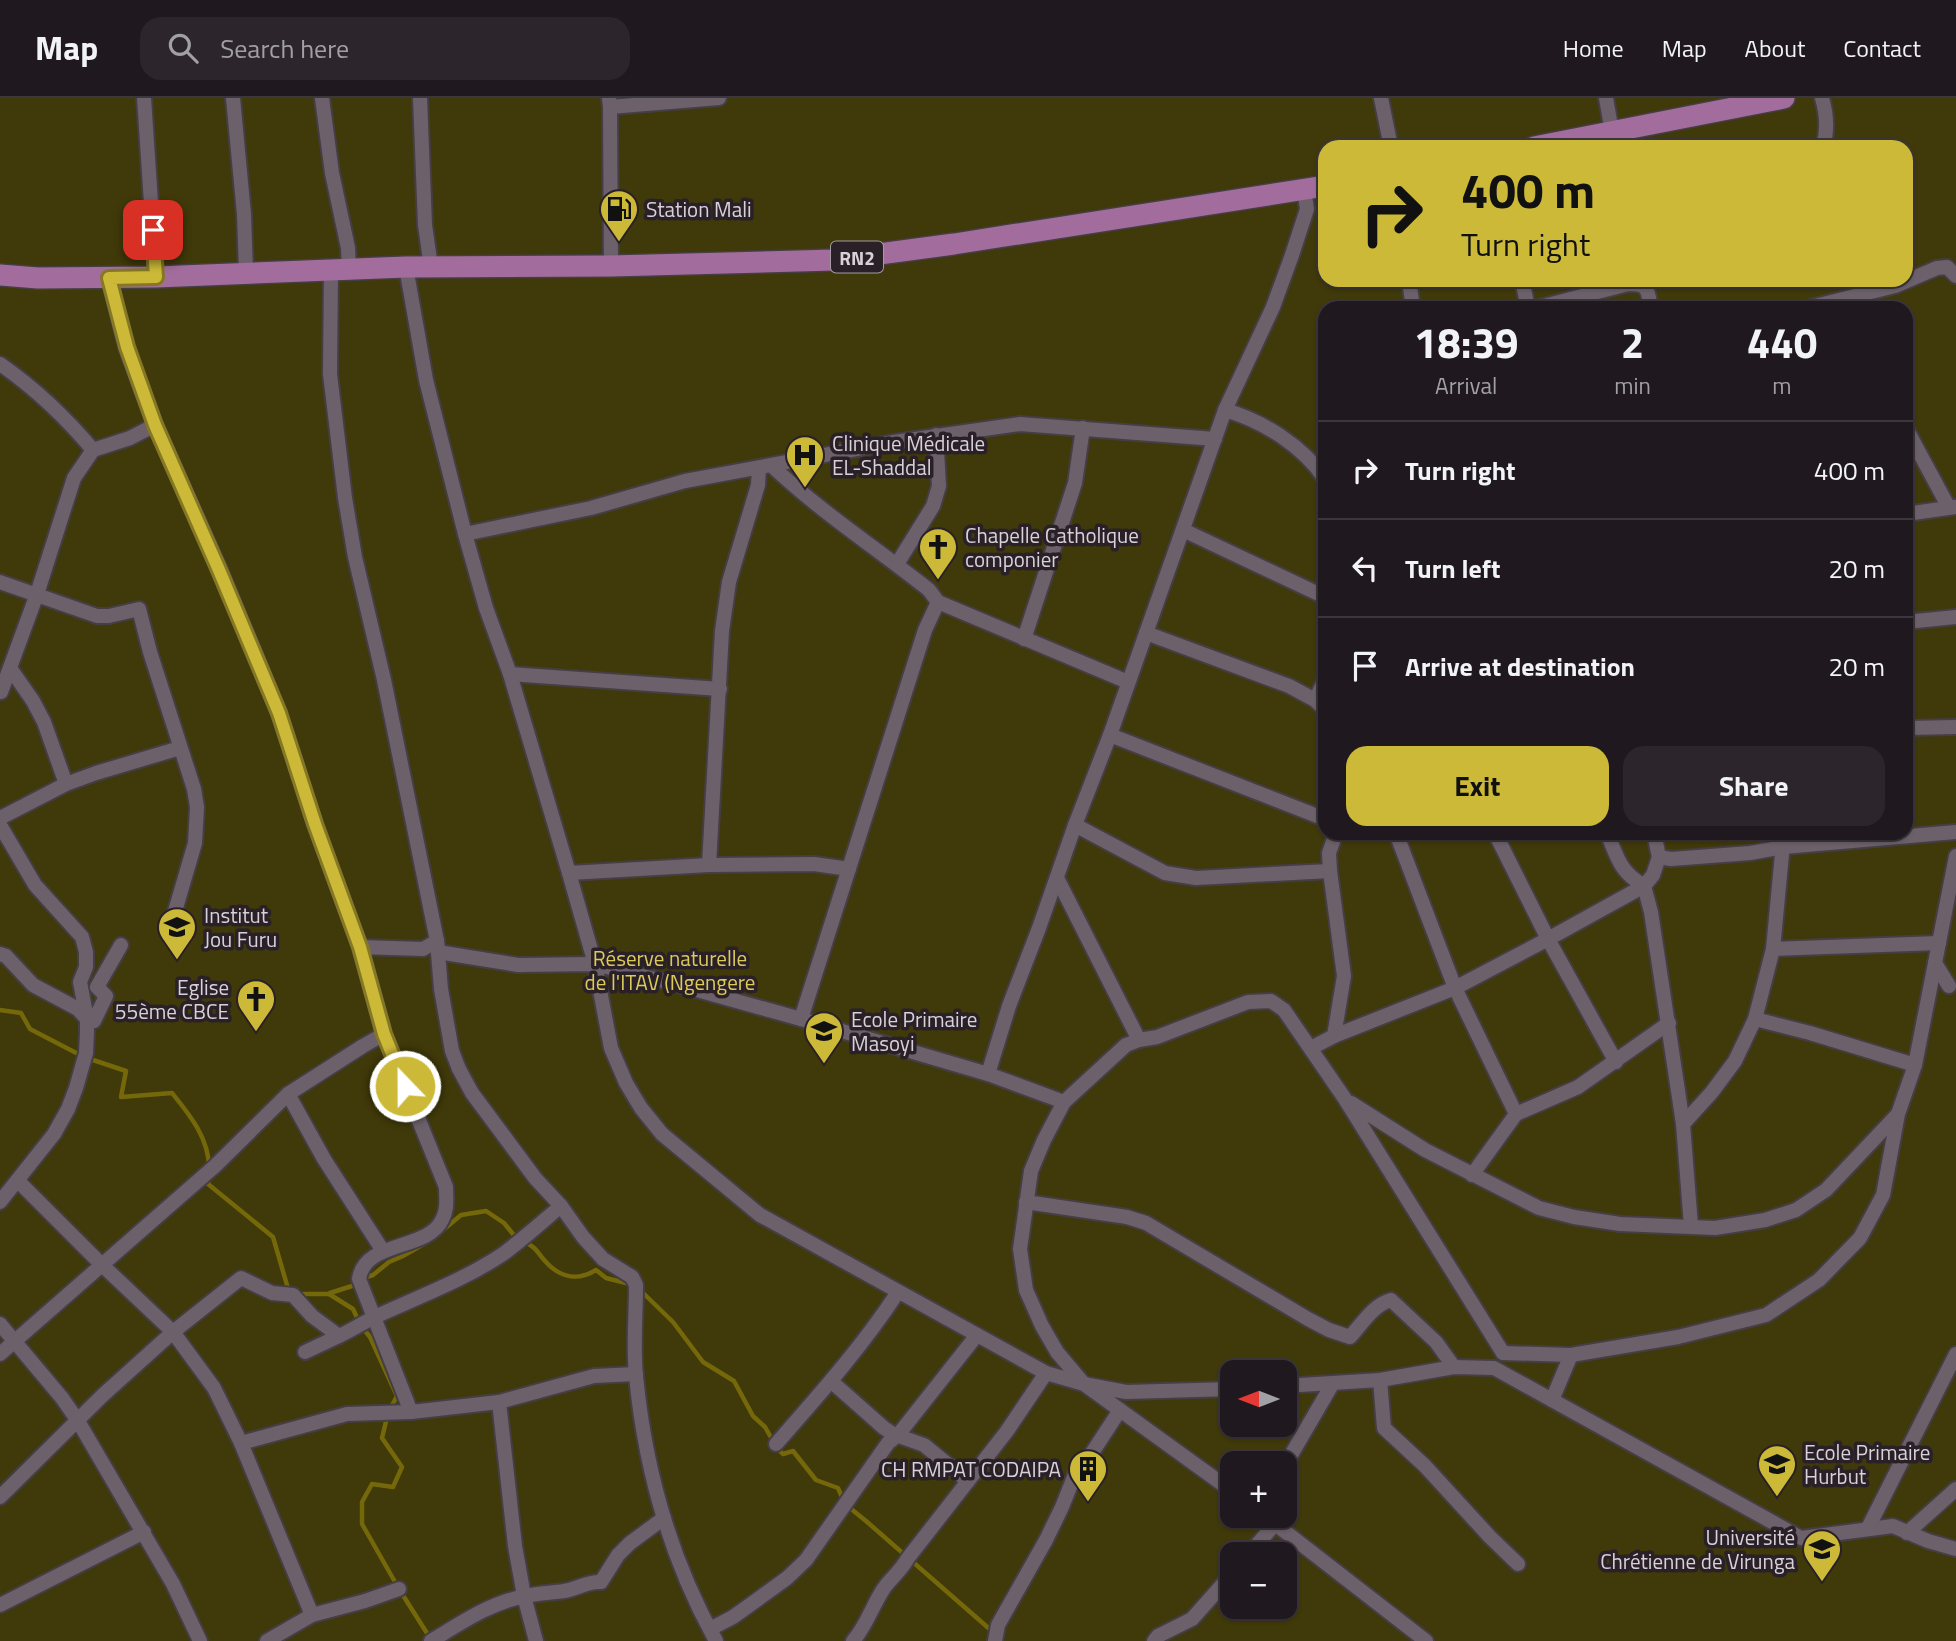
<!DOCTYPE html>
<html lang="en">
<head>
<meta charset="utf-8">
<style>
  :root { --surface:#1f181e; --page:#2c252b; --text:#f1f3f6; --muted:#a1a0a4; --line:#3c373c; --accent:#cdb938 }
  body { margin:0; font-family:"Titillium Web",sans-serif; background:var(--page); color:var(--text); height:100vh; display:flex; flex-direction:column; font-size:26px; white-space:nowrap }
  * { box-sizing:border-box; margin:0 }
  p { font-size:23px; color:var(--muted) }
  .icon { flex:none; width:38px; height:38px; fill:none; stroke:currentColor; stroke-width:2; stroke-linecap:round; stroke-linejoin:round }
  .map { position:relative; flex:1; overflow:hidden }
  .sheet { position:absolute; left:1318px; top:203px; width:595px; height:539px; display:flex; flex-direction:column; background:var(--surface); border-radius:21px; box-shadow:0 2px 5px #0004,0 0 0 2px var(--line) }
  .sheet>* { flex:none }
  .top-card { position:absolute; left:1318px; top:42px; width:595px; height:147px; border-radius:21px; box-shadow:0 2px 5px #0004,0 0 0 2px var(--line); background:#cdb938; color:#111; overflow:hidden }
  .needle { width:46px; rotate:270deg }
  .tools { position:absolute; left:1220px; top:1262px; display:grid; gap:14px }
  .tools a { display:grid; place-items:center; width:77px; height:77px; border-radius:14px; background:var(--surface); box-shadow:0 2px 5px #0004,0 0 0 2px var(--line); font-size:35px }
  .pin { position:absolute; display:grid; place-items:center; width:60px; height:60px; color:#fff; margin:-30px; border-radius:14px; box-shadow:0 4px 10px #0006 }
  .me { position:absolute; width:77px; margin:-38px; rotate:338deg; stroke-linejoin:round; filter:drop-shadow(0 0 5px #0008) }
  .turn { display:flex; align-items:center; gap:24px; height:147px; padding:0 28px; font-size:32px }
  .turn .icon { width:91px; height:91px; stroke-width:2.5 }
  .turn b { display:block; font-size:49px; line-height:60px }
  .eta { display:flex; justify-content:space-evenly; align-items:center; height:119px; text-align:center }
  .eta b { font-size:42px; font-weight:700; line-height:49px }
  .action { display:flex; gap:14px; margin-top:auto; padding:14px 28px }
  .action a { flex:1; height:80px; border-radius:21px; background:var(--accent); color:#111; font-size:28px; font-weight:700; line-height:80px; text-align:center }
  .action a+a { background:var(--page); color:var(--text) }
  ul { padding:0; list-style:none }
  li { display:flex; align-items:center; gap:21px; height:98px; padding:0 28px; border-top:2px solid var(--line) }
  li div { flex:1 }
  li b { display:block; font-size:26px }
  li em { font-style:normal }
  header { display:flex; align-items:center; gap:42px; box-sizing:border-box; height:98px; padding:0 35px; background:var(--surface); border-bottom:2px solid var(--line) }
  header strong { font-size:33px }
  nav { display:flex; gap:38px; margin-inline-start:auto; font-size:24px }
  .search { width:490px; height:63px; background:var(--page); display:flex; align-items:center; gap:18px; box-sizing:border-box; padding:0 24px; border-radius:21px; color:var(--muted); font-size:26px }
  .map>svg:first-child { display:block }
  .green { fill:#403909; fill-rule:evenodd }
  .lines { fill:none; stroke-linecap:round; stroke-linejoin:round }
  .stream { stroke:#75680a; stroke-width:4.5 }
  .minor-casing { stroke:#453e44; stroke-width:18 }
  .trunk-casing { stroke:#453e44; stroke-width:24 }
  .minor { stroke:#6c616a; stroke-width:14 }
  .trunk { stroke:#a26d9c; stroke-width:21 }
  .route-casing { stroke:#857824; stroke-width:18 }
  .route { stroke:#cdb938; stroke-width:12 }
  .labels { text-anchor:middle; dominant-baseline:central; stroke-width:7; stroke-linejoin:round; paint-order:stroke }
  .shield { fill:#292028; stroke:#a49ca2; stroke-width:2 }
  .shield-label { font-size:19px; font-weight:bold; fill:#d8d1d7 }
  .poi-label { font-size:21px; fill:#d8d1d7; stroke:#292028; text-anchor:start }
  .park-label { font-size:21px; fill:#dcca59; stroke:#292028 }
</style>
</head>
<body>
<header>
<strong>Map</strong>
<div class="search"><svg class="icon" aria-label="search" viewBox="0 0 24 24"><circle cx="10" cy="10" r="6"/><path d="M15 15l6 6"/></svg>Search here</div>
<nav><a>Home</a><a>Map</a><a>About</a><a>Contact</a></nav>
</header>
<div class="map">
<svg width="1956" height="1543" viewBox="0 0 1956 1543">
  <rect width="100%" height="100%" fill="#292028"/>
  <path class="green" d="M 0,0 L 1956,0 L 1956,1543 L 0,1543 ZM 1325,49 L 1906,49 L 1906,182 L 1325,182 ZM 1325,210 L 1906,210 L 1906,735 L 1325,735 ZM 1232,1274 L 1284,1274 L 1284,1326 L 1232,1326 ZM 1232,1365 L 1284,1365 L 1284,1418 L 1232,1418 ZM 1232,1456 L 1284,1456 L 1284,1508 L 1232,1508 Z"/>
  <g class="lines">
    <g class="stream">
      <path d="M 0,912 L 21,915 L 30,931 L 84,959 L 126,973 L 121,999 L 172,995 C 189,1016 209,1040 209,1070"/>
      <path d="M 209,1078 L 208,1086 L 273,1139 L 289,1194"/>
      <path d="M 436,1138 L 461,1117 L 486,1113 L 504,1125 L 517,1141"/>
      <path d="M 525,1144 C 538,1151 536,1153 545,1163 C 560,1180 578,1183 596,1172 L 606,1180 L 630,1186"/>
      <path d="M 364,1180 L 373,1177 L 389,1164 L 403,1158 L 429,1143"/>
      <path d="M 640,1192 L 673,1224 L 703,1264 L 734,1283 L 753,1318 L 765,1329 L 773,1343"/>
      <path d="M 330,1195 L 352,1188 L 357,1183"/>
      <path d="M 296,1196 L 329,1196 L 353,1211 L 361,1228 L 370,1239 L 397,1298 L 388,1315 L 382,1340 L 402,1369 L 393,1389 L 372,1386 L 362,1404 L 362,1426 L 399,1491 L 430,1540"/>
      <path d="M 777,1350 L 783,1356 L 793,1353 L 816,1382 L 838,1390 L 845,1406 L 866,1423 L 993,1534"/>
    </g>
    <defs>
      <g id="minor">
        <path d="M 144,0 L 156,179"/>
        <path d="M 233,0 L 244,116 L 246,174"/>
        <path d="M 322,0 L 332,75 L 348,150 L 349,171"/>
        <path d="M 420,0 L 425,127 L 431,169"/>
        <path d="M 609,0 L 610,9 L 611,168"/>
        <path d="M 1381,0 L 1391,49"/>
        <path d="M 1606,0 L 1612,34"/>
        <path d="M 1822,0 C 1827,17 1828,32 1823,49"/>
        <path d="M 610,9 L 719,0"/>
        <path d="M 406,169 L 426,282 L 465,436 L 486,510 L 510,576 L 569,775 L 595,866 L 611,950 L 626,985 L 641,1010 L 662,1036 L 760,1117 L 1046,1275 L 1084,1286 L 1126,1294 L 1232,1291"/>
        <path d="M 331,171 L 330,276 L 345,400 L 355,459 L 384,582 L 437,843 L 441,891 L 452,953 L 459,971 L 472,995 L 535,1080 L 561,1108 L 583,1139 L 603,1161 L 632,1179 L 636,1187 C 636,1217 633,1248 636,1278 C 645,1371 671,1462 716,1543"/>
        <path d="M 109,180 L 126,249 L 155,327 L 220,472 L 279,615 L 315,726 L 360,849 L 384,936 L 446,1089 C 446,1101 448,1111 442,1122 C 427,1153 365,1142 359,1181 L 411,1314"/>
        <path d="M 1409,182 L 1413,210"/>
        <path d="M 1522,182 L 1528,210"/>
        <path d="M 1536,210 L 1628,186 C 1649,186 1647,191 1651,210"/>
        <path d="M 1807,210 L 1895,188 L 1937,170 L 1947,169 L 1956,178"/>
        <path d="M 0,266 C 33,289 67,321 93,352"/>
        <path d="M 1225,312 C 1263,323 1303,348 1325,381"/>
        <path d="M 1906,330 L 1948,408"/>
        <path d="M 772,368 C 821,414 876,450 929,492 L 938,504 L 1128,584"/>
        <path d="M 1906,416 L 1955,409"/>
        <path d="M 1183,432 L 1325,499"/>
        <path d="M 465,436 L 591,410 L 685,383 L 894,344 L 1020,326 L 1215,341"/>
        <path d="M 897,466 L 933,408 L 939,388 L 936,337"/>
        <path d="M 0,484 L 97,518 L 109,518 L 139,511 L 150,554 L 194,691 L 197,709 L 195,745 L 173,820"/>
        <path d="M 1906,524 L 1956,519"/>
        <path d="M 1146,535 L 1289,588 L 1315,602 L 1325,612"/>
        <path d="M 1024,541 L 1075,385 L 1083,330"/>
        <path d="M 10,570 L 33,603 L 44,624 L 66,686"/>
        <path d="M 510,576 L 720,591"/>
        <path d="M 1,594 L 37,496 L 74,380 L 93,352 L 130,340 L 155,327"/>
        <path d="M 1315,602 L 1325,582"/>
        <path d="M 1906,630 L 1956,629"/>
        <path d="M 1110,637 L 1325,721"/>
        <path d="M 0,720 L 66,686 L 96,675 L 180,650"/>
        <path d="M 0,727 L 35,787 L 82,839 L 86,854 L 86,869 L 80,884 L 87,921 L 87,934 L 86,955 L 76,990 L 68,1011 L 54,1036 L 0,1104"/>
        <path d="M 1075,727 L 1165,775 L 1196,780 L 1330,773"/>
        <path d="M 1396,735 L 1455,890 L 1516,1016 L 1472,1077"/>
        <path d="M 1495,735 L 1548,841 L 1616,964"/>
        <path d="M 1607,735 C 1618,760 1619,773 1644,788 L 1651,814 L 1683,1026 L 1691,1128"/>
        <path d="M 1654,735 L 1659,759"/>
        <path d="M 709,767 L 722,533 L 729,484 L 758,387 L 759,370"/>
        <path d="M 569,775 L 709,767 L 814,766 L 849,771"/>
        <path d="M 1057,780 L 1139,942"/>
        <path d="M 360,849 L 423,851 L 437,843 L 438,854 L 518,867 L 595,866 L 679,887 L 801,921 L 988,976 L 1064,1004"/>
        <path d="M 1773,851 L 1939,845"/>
        <path d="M 0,856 L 6,858 L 33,887 L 78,911 L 87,921 L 94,923 L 106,898 L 97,889 L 121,847"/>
        <path d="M 1935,865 L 1949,888"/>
        <path d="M 801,921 L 925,532 L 938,504"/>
        <path d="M 1755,921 L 1810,935 L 1915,967"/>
        <path d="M 1334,938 L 1344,878 L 1330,773 L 1329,755 L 1336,735"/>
        <path d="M 1311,950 L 1334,938 L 1455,890 L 1548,841 L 1644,788 L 1653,777 L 1659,759 L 1671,761 L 1750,755 L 1784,749 L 1956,734"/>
        <path d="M 988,976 L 1009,908 L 1039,830 L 1075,727 L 1110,637 L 1225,312 L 1273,209 L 1292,157 L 1307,111 L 1304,92"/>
        <path d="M 288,996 L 324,1061 L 383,1153"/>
        <path d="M 1351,1005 L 1425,1052 L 1539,1110 L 1574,1119 L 1620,1126 L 1715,1130 L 1765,1122 L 1796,1112 L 1826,1092 L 1897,1017"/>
        <path d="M 1516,1016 L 1578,989 L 1669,925"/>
        <path d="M 1683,1026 L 1712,994 L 1735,963 L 1755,921 L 1773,851 L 1784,735"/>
        <path d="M 18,1083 L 101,1166 L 173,1234 L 214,1290 L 241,1345 L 312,1517"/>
        <path d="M 1026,1104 L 1127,1119 L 1146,1125 L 1308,1221 L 1329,1232 L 1350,1239 C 1362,1226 1373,1207 1391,1202 L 1436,1244 L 1454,1269"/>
        <path d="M 0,1226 L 62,1300 L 78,1323 L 173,1486 L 200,1543"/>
        <path d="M 339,1238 C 352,1232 364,1224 377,1218 C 420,1198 464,1182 503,1156 C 523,1141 542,1124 561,1108"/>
        <path d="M 1503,1255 L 1571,1257 L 1678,1239 L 1766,1217 L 1819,1182 L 1860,1140 L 1883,1097 L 1898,1016 L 1915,967 L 1956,758"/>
        <path d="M 0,1256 L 215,1068 L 288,996 L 363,948 L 384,936"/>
        <path d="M 1380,1282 L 1384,1330 L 1425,1368 L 1490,1439 L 1518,1466"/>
        <path d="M 832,1284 L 884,1330 L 893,1336 L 924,1347 L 968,1383"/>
        <path d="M 1284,1288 L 1380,1282 L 1454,1269 L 1494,1270 L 1801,1440 L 1893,1428 L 1928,1443 L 1956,1451"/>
        <path d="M 1552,1302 L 1571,1257"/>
        <path d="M 499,1304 L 515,1448 L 524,1498 L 536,1543"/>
        <path d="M 241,1345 L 347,1316 L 411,1314 L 499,1304 L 594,1278 L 636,1276"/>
        <path d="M 776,1346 C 819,1297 862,1249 898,1194"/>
        <path d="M 1284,1369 L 1333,1285"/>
        <path d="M 1232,1393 L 1084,1286 L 1057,1254 L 1042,1228 L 1026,1192 L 1020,1151 L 1031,1073 L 1044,1042 L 1064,1004 L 1126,947 L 1139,942 L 1157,939 L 1248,904 L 1271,903 L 1284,912 L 1345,1001 L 1503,1255"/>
        <path d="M 0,1399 L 103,1297 L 173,1234 L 241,1180 L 272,1195 L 293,1197 L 312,1218 L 339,1238 L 305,1254"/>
        <path d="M 1265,1418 L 1426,1543"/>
        <path d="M 1868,1430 L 1956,1256"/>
        <path d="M 1907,1435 L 1956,1391"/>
        <path d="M 1249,1456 L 1280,1420"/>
        <path d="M 0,1507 L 144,1434"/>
        <path d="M 710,1531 L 733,1519 L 754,1504 L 787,1480 L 806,1462 L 888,1345 L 898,1337 L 977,1237"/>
        <path d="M 267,1543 L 312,1517 L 365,1503 L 399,1491"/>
        <path d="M 431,1543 C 461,1525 491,1504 526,1498 C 538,1495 551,1495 564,1493 C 577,1491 588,1483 601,1484 L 618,1457 L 630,1445 L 664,1420"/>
        <path d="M 853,1543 C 867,1527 872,1508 884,1490 C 892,1479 900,1474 908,1460 L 1007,1333 L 1046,1275"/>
        <path d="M 995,1543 L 998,1527 L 1046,1442 L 1062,1409 L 1078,1369 L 1088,1361 L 1120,1312"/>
        <path d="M 1154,1543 L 1158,1538 L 1192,1521 L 1232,1476"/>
      </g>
      <g id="trunk">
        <path d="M 1534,49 L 1784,0"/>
        <path d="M 0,177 L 38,180 L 156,179 L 406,169 L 611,168 L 834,162 L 954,146 L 1325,88"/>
      </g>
    </defs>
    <use href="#minor" class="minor-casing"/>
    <use href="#trunk" class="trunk-casing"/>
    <use href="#minor" class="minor"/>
    <use href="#trunk" class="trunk"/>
  </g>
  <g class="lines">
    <defs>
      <path id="route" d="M 153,132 L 156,179 L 109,180 L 127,249 L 155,327 L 219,472 L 279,615 L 315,726 L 360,849 L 384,936 L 405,988"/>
    </defs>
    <use href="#route" class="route-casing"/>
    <use href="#route" class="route"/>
  </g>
  <defs>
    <symbol id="fuel-pin" viewBox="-11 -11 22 30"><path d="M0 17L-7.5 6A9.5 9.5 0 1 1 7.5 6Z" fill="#cdb938" stroke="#292028"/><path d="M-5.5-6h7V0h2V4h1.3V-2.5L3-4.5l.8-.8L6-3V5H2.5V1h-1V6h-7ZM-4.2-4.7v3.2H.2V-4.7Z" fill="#111"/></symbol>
    <symbol id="hospital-pin" viewBox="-11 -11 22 30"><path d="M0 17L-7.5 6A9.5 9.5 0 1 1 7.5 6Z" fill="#cdb938" stroke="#292028"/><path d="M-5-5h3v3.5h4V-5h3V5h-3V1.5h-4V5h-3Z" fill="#111"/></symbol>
    <symbol id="church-pin" viewBox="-11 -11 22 30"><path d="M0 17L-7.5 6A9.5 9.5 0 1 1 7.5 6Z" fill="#cdb938" stroke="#292028"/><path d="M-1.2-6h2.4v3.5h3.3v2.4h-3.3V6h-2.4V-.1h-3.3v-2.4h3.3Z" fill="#111"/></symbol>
    <symbol id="school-pin" viewBox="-11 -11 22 30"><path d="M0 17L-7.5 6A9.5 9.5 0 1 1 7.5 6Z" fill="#cdb938" stroke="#292028"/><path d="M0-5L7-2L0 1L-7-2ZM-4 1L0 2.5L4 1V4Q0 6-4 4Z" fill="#111"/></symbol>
    <symbol id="building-pin" viewBox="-11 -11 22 30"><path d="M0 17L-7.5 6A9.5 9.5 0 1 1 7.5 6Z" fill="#cdb938" stroke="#292028"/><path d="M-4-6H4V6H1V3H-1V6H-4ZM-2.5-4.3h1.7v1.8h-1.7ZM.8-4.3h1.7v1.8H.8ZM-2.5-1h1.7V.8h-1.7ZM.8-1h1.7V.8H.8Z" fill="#111"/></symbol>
    <symbol id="university-pin" viewBox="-11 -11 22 30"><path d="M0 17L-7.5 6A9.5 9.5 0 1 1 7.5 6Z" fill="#cdb938" stroke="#292028"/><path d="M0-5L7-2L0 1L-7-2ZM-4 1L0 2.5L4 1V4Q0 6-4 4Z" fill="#111"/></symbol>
  </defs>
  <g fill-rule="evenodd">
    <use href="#fuel-pin" x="597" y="89" width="44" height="60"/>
    <use href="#hospital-pin" x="783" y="335" width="44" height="60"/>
    <use href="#church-pin" x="916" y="427" width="44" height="60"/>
    <use href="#school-pin" x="155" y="807" width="44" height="60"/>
    <use href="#church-pin" x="234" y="879" width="44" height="60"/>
    <use href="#school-pin" x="802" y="911" width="44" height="60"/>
    <use href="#school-pin" x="1755" y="1344" width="44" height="60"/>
    <use href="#building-pin" x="1066" y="1349" width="44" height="60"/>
    <use href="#university-pin" x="1800" y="1429" width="44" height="60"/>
  </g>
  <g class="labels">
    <rect class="shield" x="831" y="143.5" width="52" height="31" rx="5"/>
    <g class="shield-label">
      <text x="857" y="159">RN2</text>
    </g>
    <g class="poi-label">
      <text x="646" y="111">Station Mali</text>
      <text x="832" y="345">Clinique Médicale<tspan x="832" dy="24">EL-Shaddal</tspan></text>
      <text x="965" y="437">Chapelle Catholique<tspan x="965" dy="24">componier</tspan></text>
      <text x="204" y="817">Institut<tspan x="204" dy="24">Jou Furu</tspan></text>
      <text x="229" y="889" text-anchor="end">Eglise<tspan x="229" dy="24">55ème CBCE</tspan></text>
      <text x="851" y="921">Ecole Primaire<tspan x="851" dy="24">Masoyi</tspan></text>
      <text x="1804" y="1354">Ecole Primaire<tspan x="1804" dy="24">Hurbut</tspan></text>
      <text x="1061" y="1371" text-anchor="end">CH RMPAT CODAIPA</text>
      <text x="1795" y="1439" text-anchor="end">Université<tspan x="1795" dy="24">Chrétienne de Virunga</tspan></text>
    </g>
    <g class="park-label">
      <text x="670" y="860">Réserve naturelle<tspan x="670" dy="24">de l'ITAV (Ngengere</tspan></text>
    </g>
  </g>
</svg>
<div class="tools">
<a><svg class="needle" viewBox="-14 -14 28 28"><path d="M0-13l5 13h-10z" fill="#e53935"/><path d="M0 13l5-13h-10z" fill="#a1a0a4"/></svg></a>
<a>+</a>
<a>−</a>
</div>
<div class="pin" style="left:153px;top:132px;background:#d93025"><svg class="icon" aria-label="arrive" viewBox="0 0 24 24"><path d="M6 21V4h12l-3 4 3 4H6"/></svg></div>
<svg class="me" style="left:405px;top:988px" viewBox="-20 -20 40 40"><circle r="17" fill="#cdb938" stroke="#fff" stroke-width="3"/><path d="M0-11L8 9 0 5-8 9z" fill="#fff"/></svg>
<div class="top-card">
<div class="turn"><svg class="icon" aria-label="right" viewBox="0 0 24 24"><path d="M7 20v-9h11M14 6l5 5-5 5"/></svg><div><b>400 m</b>Turn right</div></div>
</div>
<section class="sheet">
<div class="eta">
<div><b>18:39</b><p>Arrival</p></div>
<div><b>2</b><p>min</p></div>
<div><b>440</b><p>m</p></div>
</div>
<ul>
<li><svg class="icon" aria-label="right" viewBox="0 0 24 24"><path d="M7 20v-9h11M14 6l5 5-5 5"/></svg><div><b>Turn right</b></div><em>400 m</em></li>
<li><svg class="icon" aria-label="left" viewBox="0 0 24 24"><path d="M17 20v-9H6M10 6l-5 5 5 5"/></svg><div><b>Turn left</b></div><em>20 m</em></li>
<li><svg class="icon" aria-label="arrive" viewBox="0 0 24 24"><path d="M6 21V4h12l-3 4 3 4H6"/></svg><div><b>Arrive at destination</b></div><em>20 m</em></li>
</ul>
<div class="action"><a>Exit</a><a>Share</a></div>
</section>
</div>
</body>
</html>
